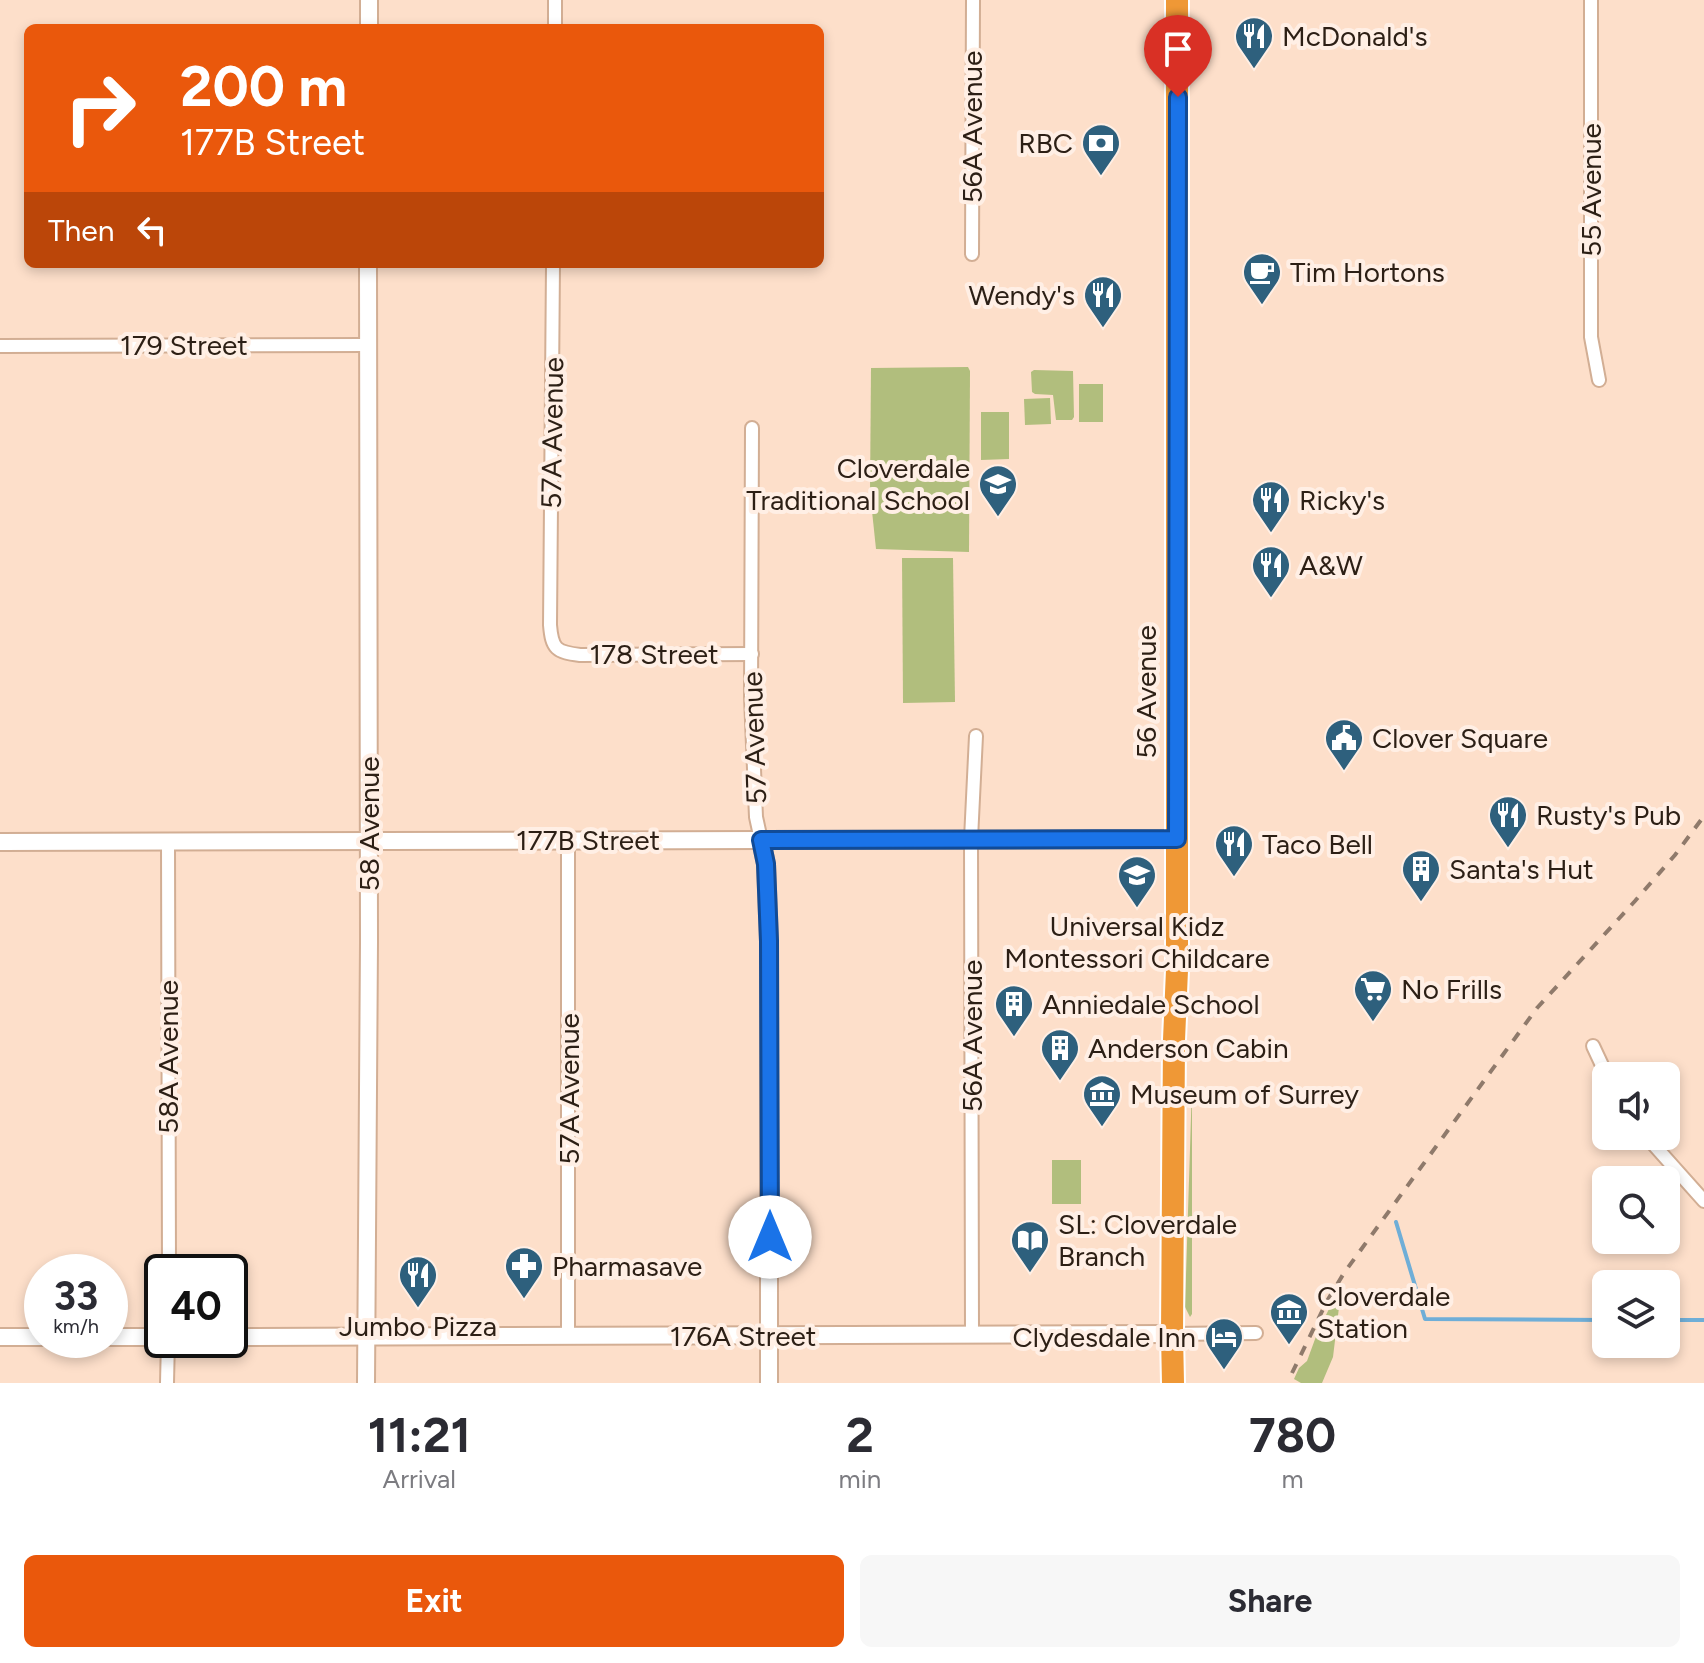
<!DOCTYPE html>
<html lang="en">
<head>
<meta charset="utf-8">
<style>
  :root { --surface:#fff; --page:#f7f7f7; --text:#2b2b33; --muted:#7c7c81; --accent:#ea580c }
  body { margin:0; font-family:Figtree,sans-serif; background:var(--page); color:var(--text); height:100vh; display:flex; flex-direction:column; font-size:30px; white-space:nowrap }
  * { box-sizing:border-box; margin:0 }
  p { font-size:26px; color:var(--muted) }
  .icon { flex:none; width:44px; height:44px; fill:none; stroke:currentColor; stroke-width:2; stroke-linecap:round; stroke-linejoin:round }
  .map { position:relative; height:1383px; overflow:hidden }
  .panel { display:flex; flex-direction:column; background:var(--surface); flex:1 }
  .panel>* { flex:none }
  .hud { position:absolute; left:24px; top:24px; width:800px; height:244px; border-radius:12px; box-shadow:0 4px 12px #0003; background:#ea580c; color:#fff; overflow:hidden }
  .controls { position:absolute; left:1592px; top:1062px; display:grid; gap:16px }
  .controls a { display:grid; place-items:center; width:88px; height:88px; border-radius:12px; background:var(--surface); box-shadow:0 4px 12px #0003; font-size:40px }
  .speed { position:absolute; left:24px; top:1254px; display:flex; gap:16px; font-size:40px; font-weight:700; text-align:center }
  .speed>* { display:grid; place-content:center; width:104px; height:104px; border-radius:50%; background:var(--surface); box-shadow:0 4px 12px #0003; line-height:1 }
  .speed small { font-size:20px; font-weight:400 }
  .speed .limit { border:4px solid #111; border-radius:12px; background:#fff; color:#111 }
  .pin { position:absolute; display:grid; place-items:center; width:68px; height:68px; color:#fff; margin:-82px -34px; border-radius:50% 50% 50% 0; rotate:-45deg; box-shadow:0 0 8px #0007 }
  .pin .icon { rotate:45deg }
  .me { position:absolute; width:88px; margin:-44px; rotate:0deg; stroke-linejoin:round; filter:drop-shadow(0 0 6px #0008) }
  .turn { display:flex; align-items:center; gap:28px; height:168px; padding:0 24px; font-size:36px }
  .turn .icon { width:104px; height:104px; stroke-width:2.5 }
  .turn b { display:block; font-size:56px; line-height:68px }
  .then { display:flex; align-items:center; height:76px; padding:0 24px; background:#0003; gap:16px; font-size:30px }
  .eta { display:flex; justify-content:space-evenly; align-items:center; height:136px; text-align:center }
  .eta b { font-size:48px; font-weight:700; line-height:56px }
  .action { display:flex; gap:16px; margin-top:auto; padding:16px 24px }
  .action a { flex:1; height:92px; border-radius:12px; background:var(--accent); color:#fff; font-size:32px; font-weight:700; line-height:92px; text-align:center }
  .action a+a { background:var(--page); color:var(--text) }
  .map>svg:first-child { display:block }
  .green { fill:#b1be7d }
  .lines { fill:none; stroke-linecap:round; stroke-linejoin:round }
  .stream { stroke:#6faed7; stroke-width:4 }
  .minor-casing { stroke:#d2ae94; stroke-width:16 }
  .tertiary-casing { stroke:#d2ae94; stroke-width:20 }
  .trunk-casing { stroke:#fff; stroke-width:26 }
  .minor { stroke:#fff; stroke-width:12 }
  .tertiary { stroke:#fff; stroke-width:16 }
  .trunk { stroke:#ef9836; stroke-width:22 }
  .rail { stroke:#8f7a6b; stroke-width:4; stroke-dasharray:10 10; stroke-linecap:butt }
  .route-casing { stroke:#114b97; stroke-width:20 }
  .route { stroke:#1a73e8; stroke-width:14 }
  .labels { text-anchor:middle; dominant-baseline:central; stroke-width:8; stroke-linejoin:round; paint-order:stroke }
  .poi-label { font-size:28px; fill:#2c1f15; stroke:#ffefe5; text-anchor:start }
  .street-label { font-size:28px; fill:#2c1f15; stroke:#ffefe5 }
</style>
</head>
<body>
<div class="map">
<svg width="1704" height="1383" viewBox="0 0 1704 1383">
  <rect width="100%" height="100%" fill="#fddfca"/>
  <g class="green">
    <path d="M 968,367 L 970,371 L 969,552 L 876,549 L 870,492 L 871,368 Z"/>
    <path d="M 1034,370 L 1073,371 L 1074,417 L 1072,420 L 1056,420 L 1053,395 L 1035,394 L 1032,392 L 1031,372 Z"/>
    <rect x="1079" y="384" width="24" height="38"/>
    <path d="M 1050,398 L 1051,424 L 1025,425 L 1024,399 Z"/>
    <path d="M 981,412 L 1009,412 L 1009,459 L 981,460 Z"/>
    <path d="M 902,558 L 953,558 L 955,702 L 903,703 Z"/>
    <path d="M 1192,1085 L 1192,1314 L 1190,1317 L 1185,1307 Z"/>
    <rect x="1052" y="1160" width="29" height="44"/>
    <path d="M 1335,1297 L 1340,1299 L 1333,1357 L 1322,1383 L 1301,1383 L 1294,1379 L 1299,1368 L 1307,1361 L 1318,1331 Z"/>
  </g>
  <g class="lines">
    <g class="stream">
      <path d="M 1396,1222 L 1425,1319 L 1606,1320"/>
      <path d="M 1666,1320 L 1704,1320"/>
    </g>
    <defs>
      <g id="minor">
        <path d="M 555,0 L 555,28"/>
        <path d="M 1591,0 L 1591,337 L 1599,380"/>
        <path d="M 972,254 L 973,0"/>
        <path d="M 553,264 L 550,625 C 552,649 556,652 580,655 L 752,654"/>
        <path d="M 0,346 L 368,345"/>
        <path d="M 752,428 L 751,697 L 756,817 L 761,840"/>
        <path d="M 568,840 L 568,1337"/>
        <path d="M 168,841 L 169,1272"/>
        <path d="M 1593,1046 L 1607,1076"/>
        <path d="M 1646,1136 L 1704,1201"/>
        <path d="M 1172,1334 L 1256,1333"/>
        <path d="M 972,1335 L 971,839 L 976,736"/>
        <path d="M 167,1383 L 168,1340"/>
      </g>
      <g id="tertiary">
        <path d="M 369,0 L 369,28"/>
        <path d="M 761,840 L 766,864 L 769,941 L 769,1383"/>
        <path d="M 0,842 L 1177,839"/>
        <path d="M 0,1337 L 42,1337"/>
        <path d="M 110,1337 L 162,1337"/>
        <path d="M 230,1337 L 1172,1334"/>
        <path d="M 366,1383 L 369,942 L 368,264"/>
      </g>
      <path id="trunk" d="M 1173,1383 L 1172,1334 L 1174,1040 L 1177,970 L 1177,0"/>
    </defs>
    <use href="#minor" class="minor-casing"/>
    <use href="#tertiary" class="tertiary-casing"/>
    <use href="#trunk" class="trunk-casing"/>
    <use href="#minor" class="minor"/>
    <use href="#tertiary" class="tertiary"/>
    <use href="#trunk" class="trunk"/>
    <path class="rail" d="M 1292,1373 L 1327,1301 L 1344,1273 L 1537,1008 L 1635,901 L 1675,855 L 1704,816"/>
  </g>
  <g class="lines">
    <defs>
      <path id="route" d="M 770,1237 L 769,941 L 766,864 L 761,840 L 1177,839 L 1178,97"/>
    </defs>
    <use href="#route" class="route-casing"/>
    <use href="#route" class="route"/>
  </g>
  <defs>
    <symbol id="restaurant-pin" viewBox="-11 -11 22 30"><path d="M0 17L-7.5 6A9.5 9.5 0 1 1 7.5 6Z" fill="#2e607d" stroke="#ffefe5"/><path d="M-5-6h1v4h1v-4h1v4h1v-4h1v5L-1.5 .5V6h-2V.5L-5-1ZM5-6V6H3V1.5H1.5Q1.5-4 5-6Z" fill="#fff"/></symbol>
    <symbol id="bank-pin" viewBox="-11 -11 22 30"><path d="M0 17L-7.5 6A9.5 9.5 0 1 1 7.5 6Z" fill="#2e607d" stroke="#ffefe5"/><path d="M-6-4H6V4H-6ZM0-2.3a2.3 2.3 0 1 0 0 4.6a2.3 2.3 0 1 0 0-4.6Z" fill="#fff"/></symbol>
    <symbol id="cafe-pin" viewBox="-11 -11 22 30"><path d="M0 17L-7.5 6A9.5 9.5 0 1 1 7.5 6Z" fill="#2e607d" stroke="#ffefe5"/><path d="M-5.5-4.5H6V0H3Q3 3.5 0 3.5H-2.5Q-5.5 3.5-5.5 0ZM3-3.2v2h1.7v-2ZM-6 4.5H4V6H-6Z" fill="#fff"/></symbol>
    <symbol id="school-pin" viewBox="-11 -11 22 30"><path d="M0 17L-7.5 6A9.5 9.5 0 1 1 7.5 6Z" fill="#2e607d" stroke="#ffefe5"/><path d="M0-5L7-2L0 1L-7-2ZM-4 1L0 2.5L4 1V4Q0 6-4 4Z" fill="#fff"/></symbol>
    <symbol id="civic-pin" viewBox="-11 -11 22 30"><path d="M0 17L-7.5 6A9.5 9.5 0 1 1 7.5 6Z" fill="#2e607d" stroke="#ffefe5"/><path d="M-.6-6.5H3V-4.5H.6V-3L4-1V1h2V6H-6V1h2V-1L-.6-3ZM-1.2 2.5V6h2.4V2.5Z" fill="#fff"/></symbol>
    <symbol id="building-pin" viewBox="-11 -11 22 30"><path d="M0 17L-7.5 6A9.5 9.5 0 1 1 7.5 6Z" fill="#2e607d" stroke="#ffefe5"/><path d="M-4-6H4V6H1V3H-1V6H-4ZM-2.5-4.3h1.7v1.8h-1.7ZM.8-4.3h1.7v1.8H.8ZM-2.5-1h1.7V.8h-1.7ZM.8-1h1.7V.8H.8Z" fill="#fff"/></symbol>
    <symbol id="supermarket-pin" viewBox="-11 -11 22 30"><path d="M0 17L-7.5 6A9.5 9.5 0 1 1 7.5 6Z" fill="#2e607d" stroke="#ffefe5"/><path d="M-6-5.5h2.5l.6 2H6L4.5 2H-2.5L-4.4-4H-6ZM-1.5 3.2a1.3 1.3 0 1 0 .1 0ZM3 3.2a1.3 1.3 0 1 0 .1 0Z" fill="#fff"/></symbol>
    <symbol id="museum-pin" viewBox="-11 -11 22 30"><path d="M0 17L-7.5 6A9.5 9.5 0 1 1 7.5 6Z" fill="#2e607d" stroke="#ffefe5"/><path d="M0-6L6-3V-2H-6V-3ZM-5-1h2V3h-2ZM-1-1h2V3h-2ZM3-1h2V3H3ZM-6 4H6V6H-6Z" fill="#fff"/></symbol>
    <symbol id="library-pin" viewBox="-11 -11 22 30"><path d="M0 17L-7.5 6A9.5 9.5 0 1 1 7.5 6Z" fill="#2e607d" stroke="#ffefe5"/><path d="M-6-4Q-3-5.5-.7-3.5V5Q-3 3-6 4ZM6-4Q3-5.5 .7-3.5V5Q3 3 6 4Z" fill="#fff"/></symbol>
    <symbol id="pharmacy-pin" viewBox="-11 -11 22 30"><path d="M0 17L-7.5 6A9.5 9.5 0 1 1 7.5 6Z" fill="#2e607d" stroke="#ffefe5"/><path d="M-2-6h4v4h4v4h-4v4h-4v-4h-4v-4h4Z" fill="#fff"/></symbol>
    <symbol id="hotel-pin" viewBox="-11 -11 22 30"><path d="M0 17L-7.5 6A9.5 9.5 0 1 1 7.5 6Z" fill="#2e607d" stroke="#ffefe5"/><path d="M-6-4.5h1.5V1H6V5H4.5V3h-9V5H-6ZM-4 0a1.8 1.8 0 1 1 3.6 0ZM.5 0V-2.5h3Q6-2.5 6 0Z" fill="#fff"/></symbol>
  </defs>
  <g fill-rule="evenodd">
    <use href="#restaurant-pin" x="1232" y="14" width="44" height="60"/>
    <use href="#bank-pin" x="1079" y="121" width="44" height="60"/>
    <use href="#cafe-pin" x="1240" y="250" width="44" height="60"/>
    <use href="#restaurant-pin" x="1081" y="273" width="44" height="60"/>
    <use href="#school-pin" x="976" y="462" width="44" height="60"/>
    <use href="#restaurant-pin" x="1249" y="478" width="44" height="60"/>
    <use href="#restaurant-pin" x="1249" y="543" width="44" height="60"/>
    <use href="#civic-pin" x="1322" y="716" width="44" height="60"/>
    <use href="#restaurant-pin" x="1486" y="793" width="44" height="60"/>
    <use href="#restaurant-pin" x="1212" y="822" width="44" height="60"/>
    <use href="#building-pin" x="1399" y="847" width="44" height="60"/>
    <use href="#school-pin" x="1115" y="853" width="44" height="60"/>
    <use href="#supermarket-pin" x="1351" y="967" width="44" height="60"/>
    <use href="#building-pin" x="992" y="982" width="44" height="60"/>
    <use href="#building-pin" x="1038" y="1026" width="44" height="60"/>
    <use href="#museum-pin" x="1080" y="1072" width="44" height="60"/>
    <use href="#library-pin" x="1008" y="1218" width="44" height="60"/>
    <use href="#pharmacy-pin" x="502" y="1244" width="44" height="60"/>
    <use href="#restaurant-pin" x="396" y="1253" width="44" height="60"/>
    <use href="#museum-pin" x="1267" y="1290" width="44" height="60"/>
    <use href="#hotel-pin" x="1202" y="1315" width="44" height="60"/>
  </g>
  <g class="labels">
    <g class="poi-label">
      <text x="1282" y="36">McDonald's</text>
      <text x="1073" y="143" text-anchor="end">RBC</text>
      <text x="1290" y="272">Tim Hortons</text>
      <text x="1075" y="295" text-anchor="end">Wendy's</text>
      <text x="970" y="468" text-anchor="end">Cloverdale<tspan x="970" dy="32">Traditional School</tspan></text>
      <text x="1299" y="500">Ricky's</text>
      <text x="1299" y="565">A&amp;W</text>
      <text x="1372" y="738">Clover Square</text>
      <text x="1536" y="815">Rusty's Pub</text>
      <text x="1262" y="844">Taco Bell</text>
      <text x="1449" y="869">Santa's Hut</text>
      <text x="1137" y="926" text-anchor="middle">Universal Kidz<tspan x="1137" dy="32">Montessori Childcare</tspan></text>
      <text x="1401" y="989">No Frills</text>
      <text x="1042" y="1004">Anniedale School</text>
      <text x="1088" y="1048">Anderson Cabin</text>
      <text x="1130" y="1094">Museum of Surrey</text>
      <text x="1058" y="1224">SL: Cloverdale<tspan x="1058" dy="32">Branch</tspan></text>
      <text x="552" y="1266">Pharmasave</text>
      <text x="1317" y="1296">Cloverdale<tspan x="1317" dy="32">Station</tspan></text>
      <text x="418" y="1326" text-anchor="middle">Jumbo Pizza</text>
      <text x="1196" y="1337" text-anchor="end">Clydesdale Inn</text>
    </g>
    <g class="street-label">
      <text transform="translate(972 127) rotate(-90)">56A Avenue</text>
      <text transform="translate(1591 190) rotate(-90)">55 Avenue</text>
      <text x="184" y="345">179 Street</text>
      <text transform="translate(552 433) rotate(-89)">57A Avenue</text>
      <text x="654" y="654">178 Street</text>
      <text transform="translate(1146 692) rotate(-90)">56 Avenue</text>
      <text transform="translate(754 738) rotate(-92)">57 Avenue</text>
      <text transform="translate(369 824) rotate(-90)">58 Avenue</text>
      <text x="588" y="840">177B Street</text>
      <text transform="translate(972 1036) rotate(-90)">56A Avenue</text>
      <text transform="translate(168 1057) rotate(-90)">58A Avenue</text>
      <text transform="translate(569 1089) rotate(-90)">57A Avenue</text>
      <text x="743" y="1336">176A Street</text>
    </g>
  </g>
</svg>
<div class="controls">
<a><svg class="icon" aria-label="sound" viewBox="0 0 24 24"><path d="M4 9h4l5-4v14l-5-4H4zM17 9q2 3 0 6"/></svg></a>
<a><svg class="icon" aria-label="search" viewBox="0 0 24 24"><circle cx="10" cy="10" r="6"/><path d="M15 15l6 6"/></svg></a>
<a><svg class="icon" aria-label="layers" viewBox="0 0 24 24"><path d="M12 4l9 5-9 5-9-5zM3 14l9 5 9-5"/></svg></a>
</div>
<div class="speed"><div>33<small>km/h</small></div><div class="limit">40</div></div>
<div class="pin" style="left:1178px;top:97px;background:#d93025"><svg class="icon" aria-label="arrive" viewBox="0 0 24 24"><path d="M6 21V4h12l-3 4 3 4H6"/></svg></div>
<svg class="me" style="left:770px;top:1237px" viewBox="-20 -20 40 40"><circle r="19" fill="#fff"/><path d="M0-13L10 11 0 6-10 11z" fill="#1a73e8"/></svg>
<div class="hud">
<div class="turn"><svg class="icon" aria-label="right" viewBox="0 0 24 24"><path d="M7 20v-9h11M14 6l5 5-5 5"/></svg><div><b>200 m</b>177B Street</div></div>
<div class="then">Then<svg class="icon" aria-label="left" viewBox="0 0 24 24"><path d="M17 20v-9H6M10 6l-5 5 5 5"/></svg></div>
</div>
</div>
<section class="panel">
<div class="eta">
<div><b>11:21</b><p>Arrival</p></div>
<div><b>2</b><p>min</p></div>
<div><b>780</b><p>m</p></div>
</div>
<div class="action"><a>Exit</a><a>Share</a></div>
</section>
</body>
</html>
